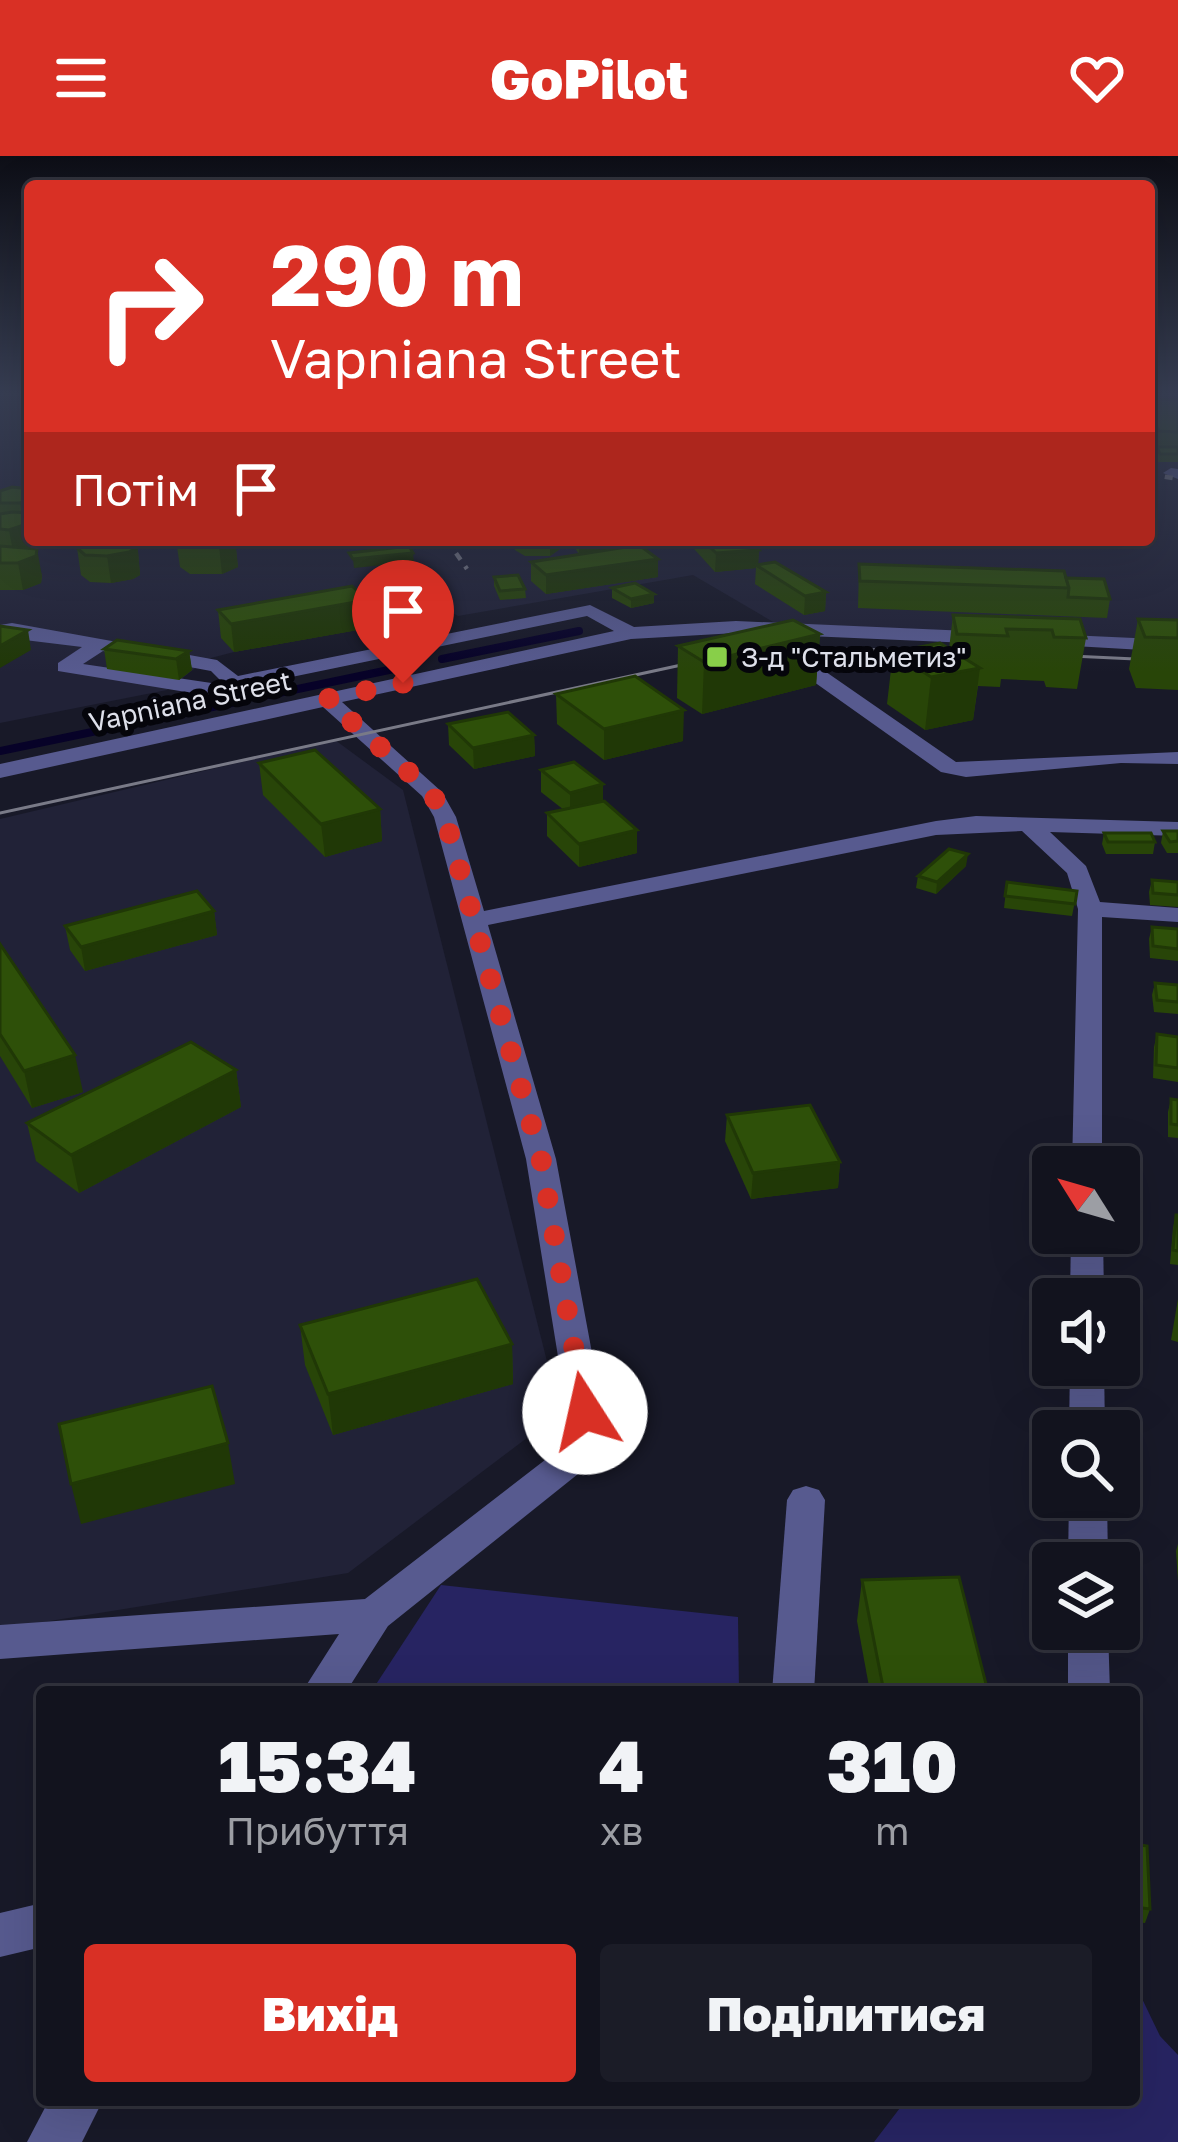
<!DOCTYPE html>
<html lang="uk">
<head>
<meta charset="utf-8">
<style>
  :root { --surface:#12131e; --page:#1b1c27; --text:#f1f3f6; --muted:#9c9ea4; --line:#31323c; --accent:#d93025 }
  body { margin:0; font-family:"Golos Text",sans-serif; background:var(--page); color:var(--text); height:100vh; display:flex; flex-direction:column; font-size:45px; white-space:nowrap }
  * { box-sizing:border-box; margin:0 }
  p { font-size:39px; color:var(--muted) }
  .icon { flex:none; width:66px; height:66px; fill:none; stroke:currentColor; stroke-width:2; stroke-linecap:round; stroke-linejoin:round }
  .map { position:relative; flex:1; overflow:hidden }
  .side { position:absolute; left:36px; top:1530px; width:1104px; height:420px; display:flex; flex-direction:column; background:var(--surface); border-radius:12px; box-shadow:0 12px 48px #0002,0 0 0 3px var(--line) }
  .side>* { flex:none }
  .hud { position:absolute; left:24px; top:24px; width:1131px; height:366px; border-radius:12px; box-shadow:0 12px 48px #0002,0 0 0 3px var(--line); background:#d93025; color:#fff; overflow:hidden }
  .needle { width:78px; rotate:307deg }
  .fabs { position:absolute; left:1032px; top:990px; display:grid; gap:24px }
  .fabs a { display:grid; place-items:center; width:108px; height:108px; border-radius:12px; background:var(--surface); box-shadow:0 12px 48px #0002,0 0 0 3px var(--line); font-size:60px }
  .pin { position:absolute; display:grid; place-items:center; width:102px; height:102px; color:#fff; margin:-123px -51px; border-radius:50% 50% 50% 0; rotate:-45deg; box-shadow:0 0 12px #0007 }
  .pin .icon { rotate:45deg }
  .me { position:absolute; width:132px; margin:-66px; rotate:350deg; stroke-linejoin:round; filter:drop-shadow(0 0 9px #0008) }
  .turn { display:flex; align-items:center; gap:42px; height:252px; padding:0 48px; font-size:54px }
  .turn .icon { width:156px; height:156px; stroke-width:2.5 }
  .turn b { display:block; font-size:84px; line-height:102px }
  .then { display:flex; align-items:center; height:114px; padding:0 48px; background:#0003; gap:24px; font-size:45px }
  .eta { display:flex; justify-content:space-evenly; align-items:center; height:204px; text-align:center }
  .eta b { font-size:72px; font-weight:800; line-height:84px }
  .action { display:flex; gap:24px; margin-top:auto; padding:24px 48px }
  .action a { flex:1; height:138px; border-radius:12px; background:var(--accent); color:#fff; font-size:48px; font-weight:800; line-height:138px; text-align:center }
  .action a+a { background:var(--page); color:var(--text) }
  header { display:flex; justify-content:space-between; align-items:center; height:156px; padding:0 48px; background:var(--accent); color:#fff; font-size:54px; font-weight:800 }
  .map>svg:first-child { display:block }
  .built { fill:#212237 }
  .green { fill:#272462 }
  .lines { fill:none; stroke-linecap:round; stroke-linejoin:round }
  .stream { stroke:#070228; stroke-width:8 }
  .minor { fill:#575a8f; fill-rule:evenodd }
  .tram { stroke:#797a87; stroke-width:3 }
  .rail { stroke:#797a87; stroke-width:4.5; stroke-dasharray:8 8; stroke-linecap:butt }
  .wall { fill:#284508 }
  .shaded-wall { fill:#203806 }
  .building { fill:#2e5009; stroke:#203806; stroke-width:3 }
  .route { stroke:#d93025; stroke-width:21; stroke-dasharray:0 37.8 }
  .poi-dot { fill:#88cf49; stroke:#05050b; stroke-width:4.5 }
  .labels { text-anchor:middle; dominant-baseline:central; stroke-width:12; stroke-linejoin:round; paint-order:stroke }
  .far-poi-label { font-size:27px; fill:#dee0ea; stroke:#05050b; text-anchor:start }
  .far-street-label { font-size:27px; fill:#dee0ea; stroke:#05050b }
</style>
</head>
<body>
<header><svg class="icon" aria-label="menu" viewBox="0 0 24 24"><path d="M4 6h16M4 12h16M4 18h16"/></svg>GoPilot<svg class="icon" aria-label="heart" viewBox="0 0 24 24"><path d="M12 20l-8-8c-3-5 5-10 8-4 3-6 11-1 8 4z"/></svg></header>
<div class="map">
<svg width="1178" height="1986" viewBox="0 0 1178 1986">
  <rect width="100%" height="100%" fill="#181928"/>
  <g class="built">
    <path d="M 0,238 L 30,238 L 30,384 L 1149,384 L 1149,238 L 1178,238 L 1178,485 L 775,467 L 693,419 L 458,460 L 451,456 L 234,496 L 207,503 L 167,534 L 0,567 Z"/>
    <path d="M 335,584 L 403,634 L 560,1257 L 348,1417 L 0,1473 L 0,663 Z"/>
  </g>
  <g class="green">
    <path d="M 441,1429 L 738,1461 L 739,1536 L 371,1536 Z"/>
    <path d="M 1134,1826 L 1160,1880 L 1178,1899 L 1178,1986 L 874,1986 L 906,1944 L 1134,1944 Z"/>
  </g>
  <g class="lines">
    <g class="stream">
      <path d="M 442,503 L 579,475"/>
      <path d="M 269,539 L 408,510"/>
      <path d="M 0,595 L 232,547"/>
    </g>
    <g class="minor">
      <path d="M 1171,312 L 1178,313 L 1178,323 L 1163,317 Z"/>
      <path d="M 590,449 L 634,471 L 736,465 L 992,476 L 1001,482 L 992,488 L 736,477 L 631,483 L 342,546 L 442,636 L 456,661 L 484,755 L 936,665 L 976,660 L 1178,666 L 1178,680 L 1050,676 L 1086,710 L 1100,746 L 1178,752 L 1178,766 L 1102,761 L 1102,1011 L 1072,1011 L 1078,753 L 1067,717 L 1022,675 L 936,679 L 488,769 L 556,1003 L 603,1256 L 583,1314 L 388,1470 L 346,1536 L 302,1536 L 339,1478 L 0,1503 L 0,1469 L 365,1443 L 554,1297 L 567,1256 L 526,1003 L 434,661 L 422,640 L 323,551 L 0,622 L 0,608 L 614,475 L 587,460 L 248,530 L 257,540 L 247,546 L 58,515 L 58,507 L 82,491 L 0,481 L 0,469 L 12,467 L 217,504 L 238,520 ZM 103,495 L 211,515 L 225,529 L 83,508 Z"/>
      <path d="M 1046,478 L 1178,484 L 1178,496 L 1039,488 L 1037,484 Z"/>
      <path d="M 776,491 L 790,491 L 956,606 L 1178,596 L 1178,608 L 1121,607 L 966,621 L 941,616 L 776,499 Z"/>
      <path d="M 1071,1077 L 1103,1077 L 1104,1143 L 1070,1143 Z"/>
      <path d="M 1070,1209 L 1104,1209 L 1105,1275 L 1069,1275 Z"/>
      <path d="M 806,1330 L 819,1334 L 825,1344 L 814,1536 L 772,1536 L 787,1344 L 793,1334 Z"/>
      <path d="M 1069,1341 L 1107,1341 L 1108,1407 L 1068,1407 Z"/>
      <path d="M 1068,1473 L 1108,1473 L 1110,1536 L 1068,1536 Z"/>
      <path d="M 42,1747 L 42,1791 L 0,1801 L 0,1757 Z"/>
      <path d="M 49,1944 L 103,1944 L 82,1986 L 27,1986 Z"/>
    </g>
    <g class="tram">
      <path d="M 786,492 L 942,495"/>
      <path d="M 1050,499 L 1178,505"/>
      <path d="M 0,657 L 709,503"/>
    </g>
    <g class="rail">
      <path d="M 1149,318 L 1178,323"/>
      <path d="M 447,384 L 467,413"/>
    </g>
  </g>
  <g class="wall">
    <path d="M 1149,243 L 1178,244 L 1178,306 L 1158,306 L 1149,287 Z"/>
    <path d="M 30,333 L 30,384 L 44,384 L 44,389 L 34,393 L 42,420 L 41,427 L 23,434 L 0,434 L 0,335 Z"/>
    <path d="M 80,384 L 137,384 L 140,419 L 133,423 L 111,427 L 90,426 L 81,419 L 77,392 L 82,388 Z"/>
    <path d="M 176,384 L 235,384 L 238,411 L 222,418 L 190,418 L 180,411 Z"/>
    <path d="M 515,384 L 560,384 L 560,393 L 550,400 L 525,400 L 515,394 Z"/>
    <path d="M 569,384 L 600,384 L 600,395 L 658,403 L 658,421 L 546,438 L 531,425 L 531,406 L 593,396 L 579,398 Z"/>
    <path d="M 686,384 L 750,384 L 759,394 L 758,409 L 826,436 L 825,455 L 804,459 L 755,428 L 756,412 L 715,416 Z"/>
    <path d="M 859,408 L 1066,422 L 1110,443 L 1107,462 L 858,452 Z"/>
    <path d="M 494,421 L 525,433 L 526,442 L 500,444 L 494,430 Z"/>
    <path d="M 612,432 L 654,447 L 631,452 L 612,442 Z"/>
    <path d="M 367,444 L 369,472 L 234,496 L 221,482 L 218,454 Z"/>
    <path d="M 953,459 L 1080,463 L 1086,482 L 1077,533 L 1046,531 L 1044,525 L 1001,523 L 1000,531 L 978,530 L 973,564 L 925,574 L 887,548 L 893,496 L 949,493 Z"/>
    <path d="M 1138,463 L 1178,464 L 1178,534 L 1136,532 L 1129,513 Z"/>
    <path d="M 820,478 L 816,529 L 702,558 L 677,542 L 678,490 Z"/>
    <path d="M 104,493 L 189,495 L 192,514 L 179,524 L 107,513 Z"/>
    <path d="M 556,538 L 683,585 L 604,604 L 557,568 Z"/>
    <path d="M 448,568 L 534,579 L 535,600 L 474,613 L 449,589 Z"/>
    <path d="M 259,607 L 380,653 L 382,685 L 325,701 L 263,639 Z"/>
    <path d="M 541,614 L 603,628 L 603,645 L 637,697 L 579,711 L 547,680 L 547,657 L 564,654 L 541,636 Z"/>
    <path d="M 1163,675 L 1178,675 L 1178,697 L 1167,697 L 1161,687 Z"/>
    <path d="M 1104,677 L 1155,686 L 1153,698 L 1106,698 L 1102,688 Z"/>
    <path d="M 966,710 L 936,738 L 916,732 L 918,720 Z"/>
    <path d="M 1152,724 L 1178,726 L 1178,751 L 1150,749 L 1149,736 Z"/>
    <path d="M 1007,726 L 1077,735 L 1072,760 L 1004,752 Z"/>
    <path d="M 214,755 L 217,779 L 85,815 L 70,794 L 65,770 Z"/>
    <path d="M 1152,771 L 1178,773 L 1178,805 L 1150,802 L 1149,783 Z"/>
    <path d="M 0,788 L 83,936 L 32,952 L 0,900 Z"/>
    <path d="M 1155,827 L 1178,829 L 1178,858 L 1154,856 L 1152,839 Z"/>
    <path d="M 1157,878 L 1178,881 L 1178,926 L 1153,922 L 1154,891 Z"/>
    <path d="M 236,914 L 241,951 L 79,1037 L 36,1005 L 27,967 Z"/>
    <path d="M 1171,943 L 1178,944 L 1178,982 L 1168,981 L 1168,956 Z"/>
    <path d="M 727,959 L 840,1006 L 838,1032 L 751,1043 L 725,985 Z"/>
    <path d="M 1176,1059 L 1178,1059 L 1178,1109 L 1170,1108 L 1173,1072 Z"/>
    <path d="M 1178,1143 L 1178,1186 L 1171,1184 Z"/>
    <path d="M 300,1169 L 512,1188 L 513,1228 L 333,1279 L 305,1209 Z"/>
    <path d="M 1178,1388 L 1178,1425 L 1176,1395 Z"/>
    <path d="M 862,1424 L 988,1536 L 870,1536 L 857,1465 Z"/>
    <path d="M 1134,1688 L 1150,1753 L 1145,1767 L 1134,1766 Z"/>
  </g>
  <g class="shaded-wall">
    <path d="M 30,343 L 30,384 L 44,384 L 44,389 L 14,401 L 9,374 L 24,369 L 20,347 Z"/>
    <path d="M 119,384 L 137,384 L 140,419 L 133,423 L 111,427 L 107,400 Z"/>
    <path d="M 235,384 L 238,411 L 222,418 L 219,391 Z"/>
    <path d="M 550,384 L 560,384 L 560,393 L 550,400 Z"/>
    <path d="M 579,384 L 600,384 L 600,396 L 579,398 Z"/>
    <path d="M 37,393 L 42,420 L 41,427 L 23,434 L 18,407 Z"/>
    <path d="M 759,394 L 758,410 L 756,409 L 756,412 L 715,416 L 716,397 Z"/>
    <path d="M 413,397 L 414,406 L 354,412 L 353,403 Z"/>
    <path d="M 658,403 L 658,421 L 546,438 L 546,419 Z"/>
    <path d="M 826,436 L 825,455 L 804,459 L 805,440 Z"/>
    <path d="M 654,438 L 654,447 L 631,452 L 631,443 Z"/>
    <path d="M 367,444 L 369,472 L 234,496 L 231,468 Z"/>
    <path d="M 28,474 L 31,494 L 0,512 L 0,490 Z"/>
    <path d="M 820,478 L 816,529 L 702,558 L 704,506 Z"/>
    <path d="M 189,495 L 192,514 L 179,524 L 176,503 Z"/>
    <path d="M 980,512 L 973,564 L 925,574 L 931,521 Z"/>
    <path d="M 684,554 L 683,585 L 604,604 L 604,573 Z"/>
    <path d="M 534,579 L 535,600 L 474,613 L 473,592 Z"/>
    <path d="M 603,628 L 603,650 L 570,659 L 570,637 Z"/>
    <path d="M 380,653 L 382,685 L 325,701 L 321,668 Z"/>
    <path d="M 637,674 L 637,697 L 579,711 L 579,688 Z"/>
    <path d="M 968,698 L 966,710 L 936,738 L 937,726 Z"/>
    <path d="M 214,755 L 217,779 L 85,815 L 81,791 Z"/>
    <path d="M 75,899 L 83,936 L 32,952 L 24,915 Z"/>
    <path d="M 236,914 L 241,951 L 79,1037 L 71,999 Z"/>
    <path d="M 840,1006 L 838,1032 L 751,1043 L 753,1017 Z"/>
    <path d="M 512,1188 L 513,1228 L 333,1279 L 328,1238 Z"/>
    <path d="M 228,1287 L 235,1328 L 81,1368 L 71,1328 Z"/>
  </g>
  <g class="building">
    <path d="M 1149,243 L 1178,244 L 1178,276 L 1159,275 L 1149,255 Z"/>
    <path d="M 1157,291 L 1178,291 L 1178,298 L 1160,298 Z"/>
    <path d="M 12,331 L 30,333 L 30,343 L 20,347 L 0,347 L 0,335 Z"/>
    <path d="M 12,356 L 30,357 L 30,367 L 9,374 L 0,373 L 0,358 Z"/>
    <path d="M 90,384 L 136,385 L 136,392 L 129,396 L 107,400 L 85,399 L 77,392 L 86,385 Z"/>
    <path d="M 176,384 L 235,384 L 219,391 L 186,391 Z"/>
    <path d="M 703,384 L 750,384 L 759,394 L 716,397 Z"/>
    <path d="M 639,389 L 658,403 L 546,419 L 531,406 Z"/>
    <path d="M 0,390 L 37,393 L 36,400 L 18,407 L 0,407 Z"/>
    <path d="M 409,390 L 413,397 L 353,403 L 349,397 Z"/>
    <path d="M 775,406 L 826,436 L 805,440 L 756,409 Z"/>
    <path d="M 859,408 L 1064,415 L 1069,432 L 860,425 Z"/>
    <path d="M 518,419 L 525,433 L 500,435 L 494,421 Z"/>
    <path d="M 1066,422 L 1104,423 L 1110,443 L 1068,441 L 1069,432 Z"/>
    <path d="M 635,427 L 654,438 L 631,443 L 612,432 Z"/>
    <path d="M 352,430 L 367,444 L 231,468 L 218,454 Z"/>
    <path d="M 953,459 L 1080,463 L 1086,482 L 1054,481 L 1052,474 L 1006,473 L 1008,480 L 957,478 Z"/>
    <path d="M 1138,463 L 1178,464 L 1178,482 L 1145,481 Z"/>
    <path d="M 793,464 L 820,478 L 704,506 L 678,490 Z"/>
    <path d="M 0,470 L 28,474 L 0,490 Z"/>
    <path d="M 117,484 L 189,495 L 176,503 L 104,493 Z"/>
    <path d="M 940,487 L 980,512 L 931,521 L 893,496 Z"/>
    <path d="M 635,520 L 684,554 L 604,573 L 556,538 Z"/>
    <path d="M 508,556 L 534,579 L 473,592 L 448,568 Z"/>
    <path d="M 315,594 L 380,653 L 321,668 L 259,607 Z"/>
    <path d="M 574,606 L 603,628 L 570,637 L 541,614 Z"/>
    <path d="M 604,645 L 637,674 L 579,688 L 547,657 Z"/>
    <path d="M 1163,675 L 1178,675 L 1178,685 L 1170,686 Z"/>
    <path d="M 1104,677 L 1151,677 L 1155,686 L 1108,686 Z"/>
    <path d="M 949,693 L 968,698 L 937,726 L 918,720 Z"/>
    <path d="M 1152,724 L 1178,726 L 1178,739 L 1153,737 Z"/>
    <path d="M 1007,726 L 1077,735 L 1075,748 L 1005,740 Z"/>
    <path d="M 197,735 L 214,755 L 81,791 L 65,770 Z"/>
    <path d="M 1152,771 L 1178,773 L 1178,793 L 1153,790 Z"/>
    <path d="M 0,788 L 75,899 L 24,915 L 0,878 Z"/>
    <path d="M 1155,827 L 1178,829 L 1178,846 L 1157,844 Z"/>
    <path d="M 1157,878 L 1178,881 L 1178,912 L 1156,909 Z"/>
    <path d="M 191,886 L 236,914 L 71,999 L 27,967 Z"/>
    <path d="M 1171,943 L 1178,944 L 1178,969 L 1171,968 Z"/>
    <path d="M 810,949 L 840,1006 L 753,1017 L 727,959 Z"/>
    <path d="M 1176,1059 L 1178,1059 L 1178,1095 L 1173,1094 Z"/>
    <path d="M 477,1123 L 512,1188 L 328,1238 L 300,1169 Z"/>
    <path d="M 212,1230 L 228,1287 L 71,1328 L 59,1268 Z"/>
    <path d="M 959,1421 L 988,1536 L 884,1536 L 862,1424 Z"/>
    <path d="M 1134,1688 L 1147,1690 L 1150,1753 L 1134,1751 Z"/>
  </g>
  <linearGradient id="sky" x2="0" y2="1"><stop stop-color="#0d0e16"/><stop offset="0.46" stop-color="#373e53"/><stop offset="1" stop-color="#373e53" stop-opacity="0"/></linearGradient>
  <rect width="1178" height="516" fill="url(#sky)"/>
  <g class="lines">
    <path class="route" d="M 403,527 L 326,543 L 431,636 L 445,661 L 541,1003 L 585,1256"/>
  </g>
  <rect class="poi-dot" x="705" y="489" width="24" height="24" rx="6"/>
  <g class="labels">
    <g class="far-poi-label">
      <text x="741" y="501">З-д "Стальметиз"</text>
    </g>
    <g class="far-street-label">
      <text transform="translate(190 545) rotate(-12)">Vapniana Street</text>
    </g>
  </g>
</svg>
<div class="fabs">
<a><svg class="needle" viewBox="-14 -14 28 28"><path d="M0-13l5 13h-10z" fill="#e53935"/><path d="M0 13l5-13h-10z" fill="#9c9ea4"/></svg></a>
<a><svg class="icon" aria-label="sound" viewBox="0 0 24 24"><path d="M4 9h4l5-4v14l-5-4H4zM17 9q2 3 0 6"/></svg></a>
<a><svg class="icon" aria-label="search" viewBox="0 0 24 24"><circle cx="10" cy="10" r="6"/><path d="M15 15l6 6"/></svg></a>
<a><svg class="icon" aria-label="layers" viewBox="0 0 24 24"><path d="M12 4l9 5-9 5-9-5zM3 14l9 5 9-5"/></svg></a>
</div>
<div class="pin" style="left:403px;top:527px;background:#d93025"><svg class="icon" aria-label="arrive" viewBox="0 0 24 24"><path d="M6 21V4h12l-3 4 3 4H6"/></svg></div>
<svg class="me" style="left:585px;top:1256px" viewBox="-20 -20 40 40"><circle r="19" fill="#fff"/><path d="M0-13L10 11 0 6-10 11z" fill="#d93025"/></svg>
<div class="hud">
<div class="turn"><svg class="icon" aria-label="right" viewBox="0 0 24 24"><path d="M7 20v-9h11M14 6l5 5-5 5"/></svg><div><b>290 m</b>Vapniana Street</div></div>
<div class="then">Потім<svg class="icon" aria-label="arrive" viewBox="0 0 24 24"><path d="M6 21V4h12l-3 4 3 4H6"/></svg></div>
</div>
<section class="side">
<div class="eta">
<div><b>15:34</b><p>Прибуття</p></div>
<div><b>4</b><p>хв</p></div>
<div><b>310</b><p>m</p></div>
</div>
<div class="action"><a>Вихід</a><a>Поділитися</a></div>
</section>
</div>
</body>
</html>
